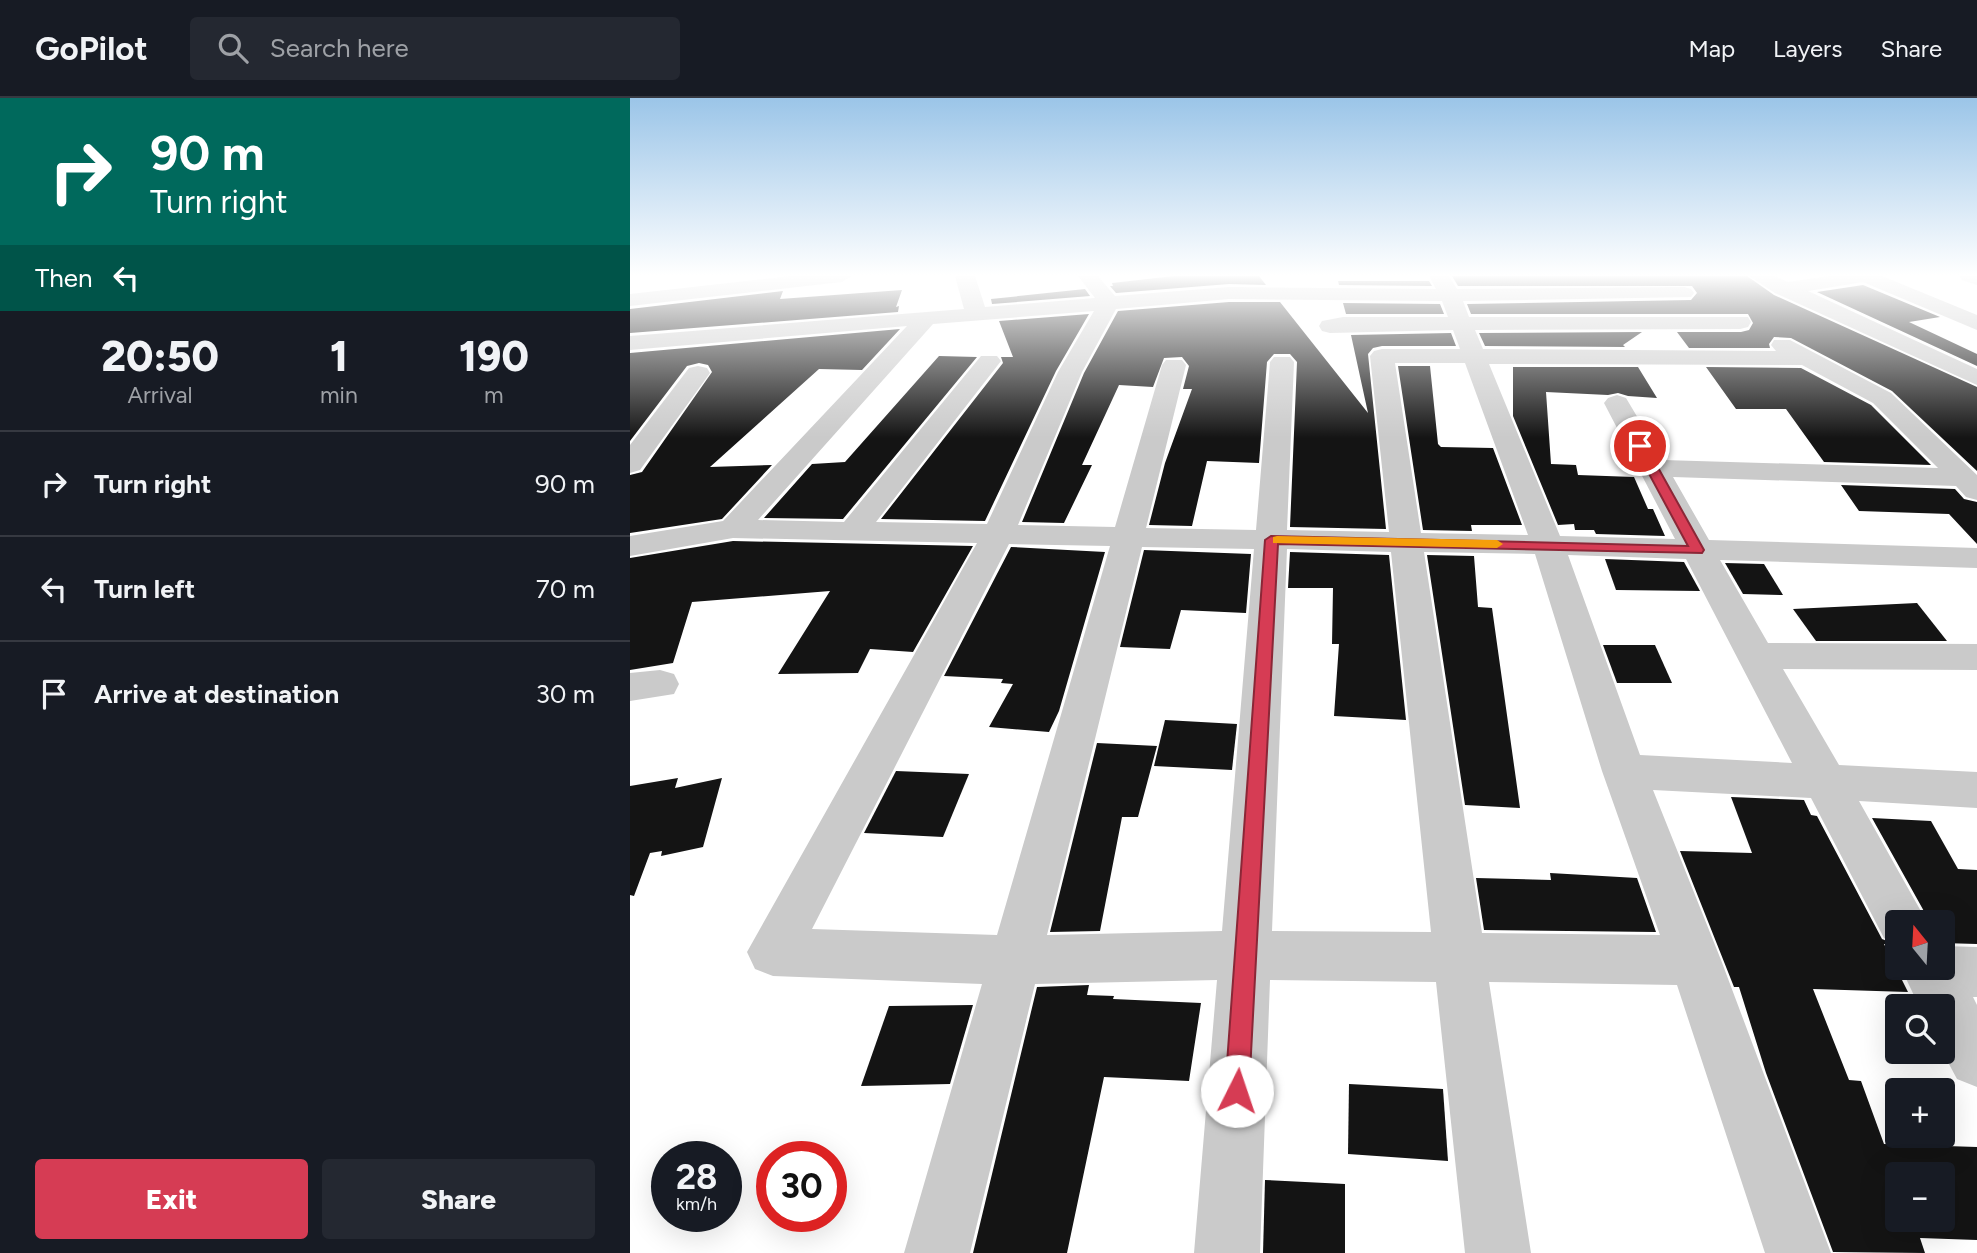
<!DOCTYPE html>
<html lang="en">
<head>
<meta charset="utf-8">
<style>
  :root { --surface:#171b24; --page:#242831; --text:#f1f3f6; --muted:#9ea1a6; --line:#363941; --accent:#d63c54 }
  body { margin:0; font-family:Figtree,sans-serif; background:var(--page); color:var(--text); height:100vh; display:flex; flex-direction:column; font-size:26px; white-space:nowrap }
  * { box-sizing:border-box; margin:0 }
  p { font-size:23px; color:var(--muted) }
  .icon { flex:none; width:38px; height:38px; fill:none; stroke:currentColor; stroke-width:2; stroke-linecap:round; stroke-linejoin:round }
  .map { position:relative; flex:1; overflow:hidden }
  .side { display:flex; flex-direction:column; background:var(--surface); width:630px }
  .side>* { flex:none }
  .guide { background:#00695c; color:#fff; overflow:hidden }
  .needle { width:46px; rotate:342deg }
  .controls { position:absolute; left:1255px; top:812px; display:grid; gap:14px }
  .controls a { display:grid; place-items:center; width:70px; height:70px; border-radius:7px; background:var(--surface); box-shadow:0 7px 28px #0002; font-size:35px }
  .speed { position:absolute; left:21px; top:1043px; display:flex; gap:14px; font-size:35px; font-weight:700; text-align:center }
  .speed>* { display:grid; place-content:center; width:91px; height:91px; border-radius:50%; background:var(--surface); box-shadow:0 7px 28px #0002; line-height:1 }
  .speed small { font-size:18px; font-weight:400 }
  .speed .limit { border:10px solid #d22; background:#fff; color:#111 }
  .pin { position:absolute; display:grid; place-items:center; width:60px; height:60px; color:#fff; margin:-30px; border:4px solid #fff; border-radius:50%; box-shadow:0 2px 7px #0007 }
  .me { position:absolute; width:77px; margin:-38px; rotate:4deg; stroke-linejoin:round; filter:drop-shadow(0 0 5px #0008) }
  .turn { display:flex; align-items:center; gap:24px; height:147px; padding:0 35px; font-size:32px }
  .turn .icon { width:91px; height:91px; stroke-width:2.5 }
  .turn b { display:block; font-size:49px; line-height:60px }
  .then { display:flex; align-items:center; height:66px; padding:0 35px; background:#0003; gap:14px; font-size:26px }
  .eta { display:flex; justify-content:space-evenly; align-items:center; height:119px; text-align:center }
  .eta b { font-size:42px; font-weight:800; line-height:49px }
  .button { display:flex; gap:14px; margin-top:auto; padding:14px 35px }
  .button a { flex:1; height:80px; border-radius:7px; background:var(--accent); color:#fff; font-size:28px; font-weight:800; line-height:80px; text-align:center }
  .button a+a { background:var(--page); color:var(--text) }
  ul { padding:0; list-style:none }
  li { display:flex; align-items:center; gap:21px; height:105px; padding:0 35px; border-top:2px solid var(--line) }
  li div { flex:1 }
  li b { display:block; font-size:26px }
  li em { font-style:normal }
  header { display:flex; align-items:center; gap:42px; box-sizing:border-box; height:98px; padding:0 35px; background:var(--surface); border-bottom:2px solid var(--line) }
  header strong { font-size:33px }
  nav { display:flex; gap:38px; margin-inline-start:auto; font-size:24px }
  .search { width:490px; height:63px; background:var(--page); display:flex; align-items:center; gap:18px; box-sizing:border-box; padding:0 24px; border-radius:7px; color:var(--muted); font-size:26px }
  main { display:flex; flex:1; min-height:0 }
  .map>svg:first-child { display:block }
  .building { fill:#141414; fill-rule:evenodd }
  .lines { fill:none; stroke-linecap:round; stroke-linejoin:round }
  .minor { fill:#cacaca; fill-rule:evenodd }
  .route { fill:#d63c54; stroke:#8b2737; stroke-width:2 }
  .slow { fill:#f59e0b }
</style>
</head>
<body>
<header>
<strong>GoPilot</strong>
<div class="search"><svg class="icon" aria-label="search" viewBox="0 0 24 24"><circle cx="10" cy="10" r="6"/><path d="M15 15l6 6"/></svg>Search here</div>
<nav><a>Map</a><a>Layers</a><a>Share</a></nav>
</header>
<main>
<section class="side">
<div class="guide">
<div class="turn"><svg class="icon" aria-label="right" viewBox="0 0 24 24"><path d="M7 20v-9h11M14 6l5 5-5 5"/></svg><div><b>90 m</b>Turn right</div></div>
<div class="then">Then<svg class="icon" aria-label="left" viewBox="0 0 24 24"><path d="M17 20v-9H6M10 6l-5 5 5 5"/></svg></div>
</div>
<div class="eta">
<div><b>20:50</b><p>Arrival</p></div>
<div><b>1</b><p>min</p></div>
<div><b>190</b><p>m</p></div>
</div>
<ul>
<li><svg class="icon" aria-label="right" viewBox="0 0 24 24"><path d="M7 20v-9h11M14 6l5 5-5 5"/></svg><div><b>Turn right</b></div><em>90 m</em></li>
<li><svg class="icon" aria-label="left" viewBox="0 0 24 24"><path d="M17 20v-9H6M10 6l-5 5 5 5"/></svg><div><b>Turn left</b></div><em>70 m</em></li>
<li><svg class="icon" aria-label="arrive" viewBox="0 0 24 24"><path d="M6 21V4h12l-3 4 3 4H6"/></svg><div><b>Arrive at destination</b></div><em>30 m</em></li>
</ul>
<div class="button"><a>Exit</a><a>Share</a></div>
</section>
<div class="map">
<svg width="1347" height="1155" viewBox="0 0 1347 1155">
  <rect width="100%" height="100%" fill="#fff"/>
  <g class="building">
    <path d="M 544,178 L 629,178 L 636,187 L 599,186 L 486,195 L 480,188 L 483,188 L 482,185 Z"/>
    <path d="M 822,178 L 1117,178 L 1144,197 L 1347,289 L 1347,373 L 1262,293 L 1161,240 L 1144,239 L 1139,246 L 1140,250 L 1059,250 L 1047,234 L 1111,234 L 1119,232 L 1123,225 L 1118,216 L 841,216 L 837,206 L 1061,202 L 1067,195 L 1062,188 L 828,188 Z"/>
    <path d="M 708,183 L 799,183 L 802,188 L 709,187 Z"/>
    <path d="M 1233,187 L 1310,219 L 1279,224 L 1347,256 L 1347,268 L 1187,194 Z"/>
    <path d="M 455,191 L 460,198 L 362,206 L 361,201 Z"/>
    <path d="M 272,192 L 266,209 L 269,208 L 268,214 L 0,235 L 0,211 L 153,193 L 150,201 Z"/>
    <path d="M 599,204 L 650,204 L 738,315 L 721,237 L 821,235 L 826,248 L 752,248 L 743,250 L 738,256 L 756,431 L 660,429 L 667,264 L 660,256 L 644,256 L 637,264 L 629,365 L 577,363 L 562,428 L 519,427 L 535,365 L 562,291 L 553,291 L 559,268 L 552,259 L 534,260 L 523,289 L 489,287 L 452,367 L 462,367 L 434,425 L 392,424 L 454,275 L 488,213 Z"/>
    <path d="M 713,205 L 810,206 L 814,216 L 716,216 Z"/>
    <path d="M 459,216 L 426,273 L 355,423 L 251,421 L 373,265 L 371,259 L 383,259 L 369,223 Z"/>
    <path d="M 270,231 L 232,272 L 189,271 L 80,369 L 142,367 L 92,421 L 0,435 L 0,377 L 12,374 L 82,274 L 78,267 L 69,265 L 57,268 L 0,343 L 0,255 Z"/>
    <path d="M 1012,234 L 993,247 L 995,249 L 855,248 L 849,235 Z"/>
    <path d="M 309,258 L 347,259 L 213,421 L 134,420 L 182,366 L 215,364 Z"/>
    <path d="M 768,268 L 800,268 L 808,346 L 811,349 L 863,350 L 892,427 L 841,427 L 842,433 L 793,432 Z"/>
    <path d="M 883,269 L 1008,269 L 1027,300 L 998,298 L 988,295 L 978,297 L 916,294 L 921,366 L 946,367 L 948,377 L 1004,379 L 1018,411 L 1023,411 L 1035,438 L 966,436 L 964,432 L 945,432 L 944,426 L 928,427 L 883,318 Z"/>
    <path d="M 1076,269 L 1171,270 L 1241,307 L 1301,367 L 1194,364 L 1156,311 L 1106,311 Z"/>
    <path d="M 1211,387 L 1325,391 L 1334,401 L 1347,404 L 1347,446 L 1319,416 L 1229,413 Z"/>
    <path d="M 103,443 L 343,448 L 283,554 L 240,551 L 228,575 L 148,576 L 200,493 L 62,504 L 43,565 L 0,572 L 0,460 Z"/>
    <path d="M 381,449 L 475,454 L 429,613 L 419,634 L 359,629 L 383,586 L 371,585 L 373,581 L 314,578 Z"/>
    <path d="M 514,452 L 621,456 L 616,515 L 551,512 L 540,551 L 490,549 Z"/>
    <path d="M 660,454 L 759,457 L 776,622 L 704,618 L 709,546 L 702,546 L 703,490 L 658,490 Z"/>
    <path d="M 797,457 L 844,458 L 848,509 L 862,510 L 890,710 L 835,707 Z"/>
    <path d="M 975,461 L 1054,464 L 1070,493 L 986,492 Z"/>
    <path d="M 1095,465 L 1134,466 L 1153,497 L 1113,496 Z"/>
    <path d="M 1287,505 L 1317,543 L 1186,543 L 1163,511 Z"/>
    <path d="M 973,547 L 1025,547 L 1042,585 L 987,585 Z"/>
    <path d="M 535,622 L 607,626 L 602,672 L 524,668 Z"/>
    <path d="M 467,645 L 527,648 L 508,719 L 492,719 L 470,833 L 420,834 Z"/>
    <path d="M 266,673 L 339,676 L 313,739 L 234,735 Z"/>
    <path d="M 48,680 L 45,690 L 92,680 L 73,749 L 31,758 L 32,753 L 20,755 L 4,798 L 0,797 L 0,688 Z"/>
    <path d="M 1101,699 L 1174,702 L 1181,717 L 1187,718 L 1252,841 L 1267,847 L 1254,846 L 1278,894 L 1183,891 L 1219,982 L 1231,983 L 1254,1046 L 1347,1049 L 1347,1142 L 1290,1140 L 1295,1155 L 1203,1154 L 1136,975 L 1109,889 L 1104,889 L 1050,753 L 1122,755 ZM 1267,1076 L 1312,1076 L 1312,1122 L 1267,1122 Z"/>
    <path d="M 1242,720 L 1301,723 L 1328,771 L 1347,772 L 1347,846 L 1312,845 L 1312,824 L 1300,824 Z"/>
    <path d="M 920,775 L 1007,780 L 1026,834 L 854,832 L 846,780 L 921,782 Z"/>
    <path d="M 459,887 L 457,897 L 484,898 L 483,901 L 571,905 L 559,983 L 474,979 L 437,1155 L 343,1155 L 407,889 Z"/>
    <path d="M 343,907 L 320,986 L 231,988 L 259,908 Z"/>
    <path d="M 719,986 L 813,991 L 818,1063 L 718,1056 Z"/>
    <path d="M 635,1082 L 715,1086 L 715,1155 L 633,1155 Z"/>
  </g>
  <g class="lines">
    <g class="minor">
      <path d="M 160,178 L 222,178 L 212,184 L 0,208 L 0,196 Z"/>
      <path d="M 325,178 L 345,178 L 355,209 L 465,200 L 448,178 L 468,178 L 485,198 L 599,189 L 806,191 L 799,178 L 819,178 L 827,191 L 1054,189 L 1061,191 L 1064,195 L 1061,199 L 833,203 L 839,219 L 1118,219 L 1121,224 L 1118,229 L 1110,231 L 845,232 L 853,251 L 1146,253 L 1141,247 L 1144,242 L 1160,242 L 1261,295 L 1347,377 L 1347,402 L 1336,399 L 1326,388 L 1043,379 L 1079,442 L 1347,450 L 1347,470 L 1090,462 L 1138,545 L 1347,546 L 1347,572 L 1153,571 L 1209,667 L 1347,674 L 1347,710 L 1229,703 L 1297,824 L 1267,824 L 1267,845 L 1254,840 L 1181,700 L 1023,692 L 1091,862 L 1201,1155 L 1135,1155 L 1047,887 L 859,884 L 901,1155 L 835,1155 L 806,884 L 640,882 L 630,1155 L 564,1155 L 587,882 L 405,886 L 340,1155 L 274,1155 L 352,886 L 143,878 L 125,871 L 117,854 L 347,445 L 103,440 L 0,458 L 0,438 L 93,423 L 277,228 L 0,252 L 0,238 L 334,211 ZM 599,201 L 812,203 L 818,219 L 713,219 L 692,223 L 689,228 L 692,233 L 700,235 L 823,232 L 830,251 L 752,251 L 744,253 L 740,258 L 759,434 L 657,432 L 664,264 L 660,259 L 644,259 L 640,264 L 626,432 L 516,430 L 556,267 L 552,262 L 536,262 L 532,267 L 485,429 L 388,427 L 452,274 L 486,211 ZM 464,213 L 428,274 L 357,426 L 246,424 L 371,263 L 367,258 L 351,258 L 214,424 L 128,422 L 303,226 ZM 765,265 L 835,265 L 898,437 L 791,435 ZM 859,266 L 1172,267 L 1243,305 L 1308,370 L 1033,362 L 996,300 L 987,297 L 978,300 L 974,305 L 1045,441 L 930,438 ZM 379,446 L 480,448 L 367,837 L 182,831 ZM 512,449 L 624,451 L 592,833 L 417,837 ZM 657,451 L 761,454 L 801,834 L 642,833 ZM 794,454 L 905,456 L 972,673 L 1030,837 L 852,835 ZM 938,457 L 1056,461 L 1162,665 L 1010,657 Z"/>
      <path d="M 1119,178 L 1145,178 L 1158,184 L 1199,178 L 1252,178 L 1347,217 L 1347,232 L 1233,184 L 1178,193 L 1347,271 L 1347,287 L 1145,195 Z"/>
      <path d="M 1329,178 L 1347,178 L 1347,187 L 1332,182 Z"/>
      <path d="M 68,268 L 77,270 L 80,275 L 10,372 L 0,375 L 0,347 L 59,270 Z"/>
      <path d="M 30,572 L 44,576 L 49,586 L 44,596 L 0,603 L 0,575 Z"/>
      <path d="M 1312,848 L 1347,849 L 1347,899 L 1343,899 L 1347,907 L 1347,989 L 1327,981 L 1312,953 L 1312,908 L 1289,908 L 1271,870 L 1312,870 Z"/>
    </g>
  </g>
  <linearGradient id="sky" x2="0" y2="1"><stop stop-color="#9bc5e8"/><stop offset="0.52" stop-color="#fff"/><stop offset="1" stop-color="#fff" stop-opacity="0"/></linearGradient>
  <rect width="1347" height="340" fill="url(#sky)"/>
  <path class="route" d="M 1010,345 L 1016,348 L 1074,452 L 1072,455 L 648,446 L 619,993 L 615,1001 L 607,1005 L 598,1001 L 595,993 L 635,442 L 641,438 L 1058,448 L 1004,348 Z"/>
  <path class="slow" d="M 647,438 L 867,442 L 873,446 L 867,450 L 643,445 L 643,439 Z"/>
</svg>
<div class="controls">
<a><svg class="needle" viewBox="-14 -14 28 28"><path d="M0-13l5 13h-10z" fill="#e53935"/><path d="M0 13l5-13h-10z" fill="#9ea1a6"/></svg></a>
<a><svg class="icon" aria-label="search" viewBox="0 0 24 24"><circle cx="10" cy="10" r="6"/><path d="M15 15l6 6"/></svg></a>
<a>+</a>
<a>−</a>
</div>
<div class="speed"><div>28<small>km/h</small></div><div class="limit">30</div></div>
<div class="pin" style="left:1010px;top:348px;background:#d93025"><svg class="icon" aria-label="arrive" viewBox="0 0 24 24"><path d="M6 21V4h12l-3 4 3 4H6"/></svg></div>
<svg class="me" style="left:607px;top:993px" viewBox="-20 -20 40 40"><circle r="19" fill="#fff"/><path d="M0-13L10 11 0 6-10 11z" fill="#d63c54"/></svg>
</div>
</main>
</body>
</html>
